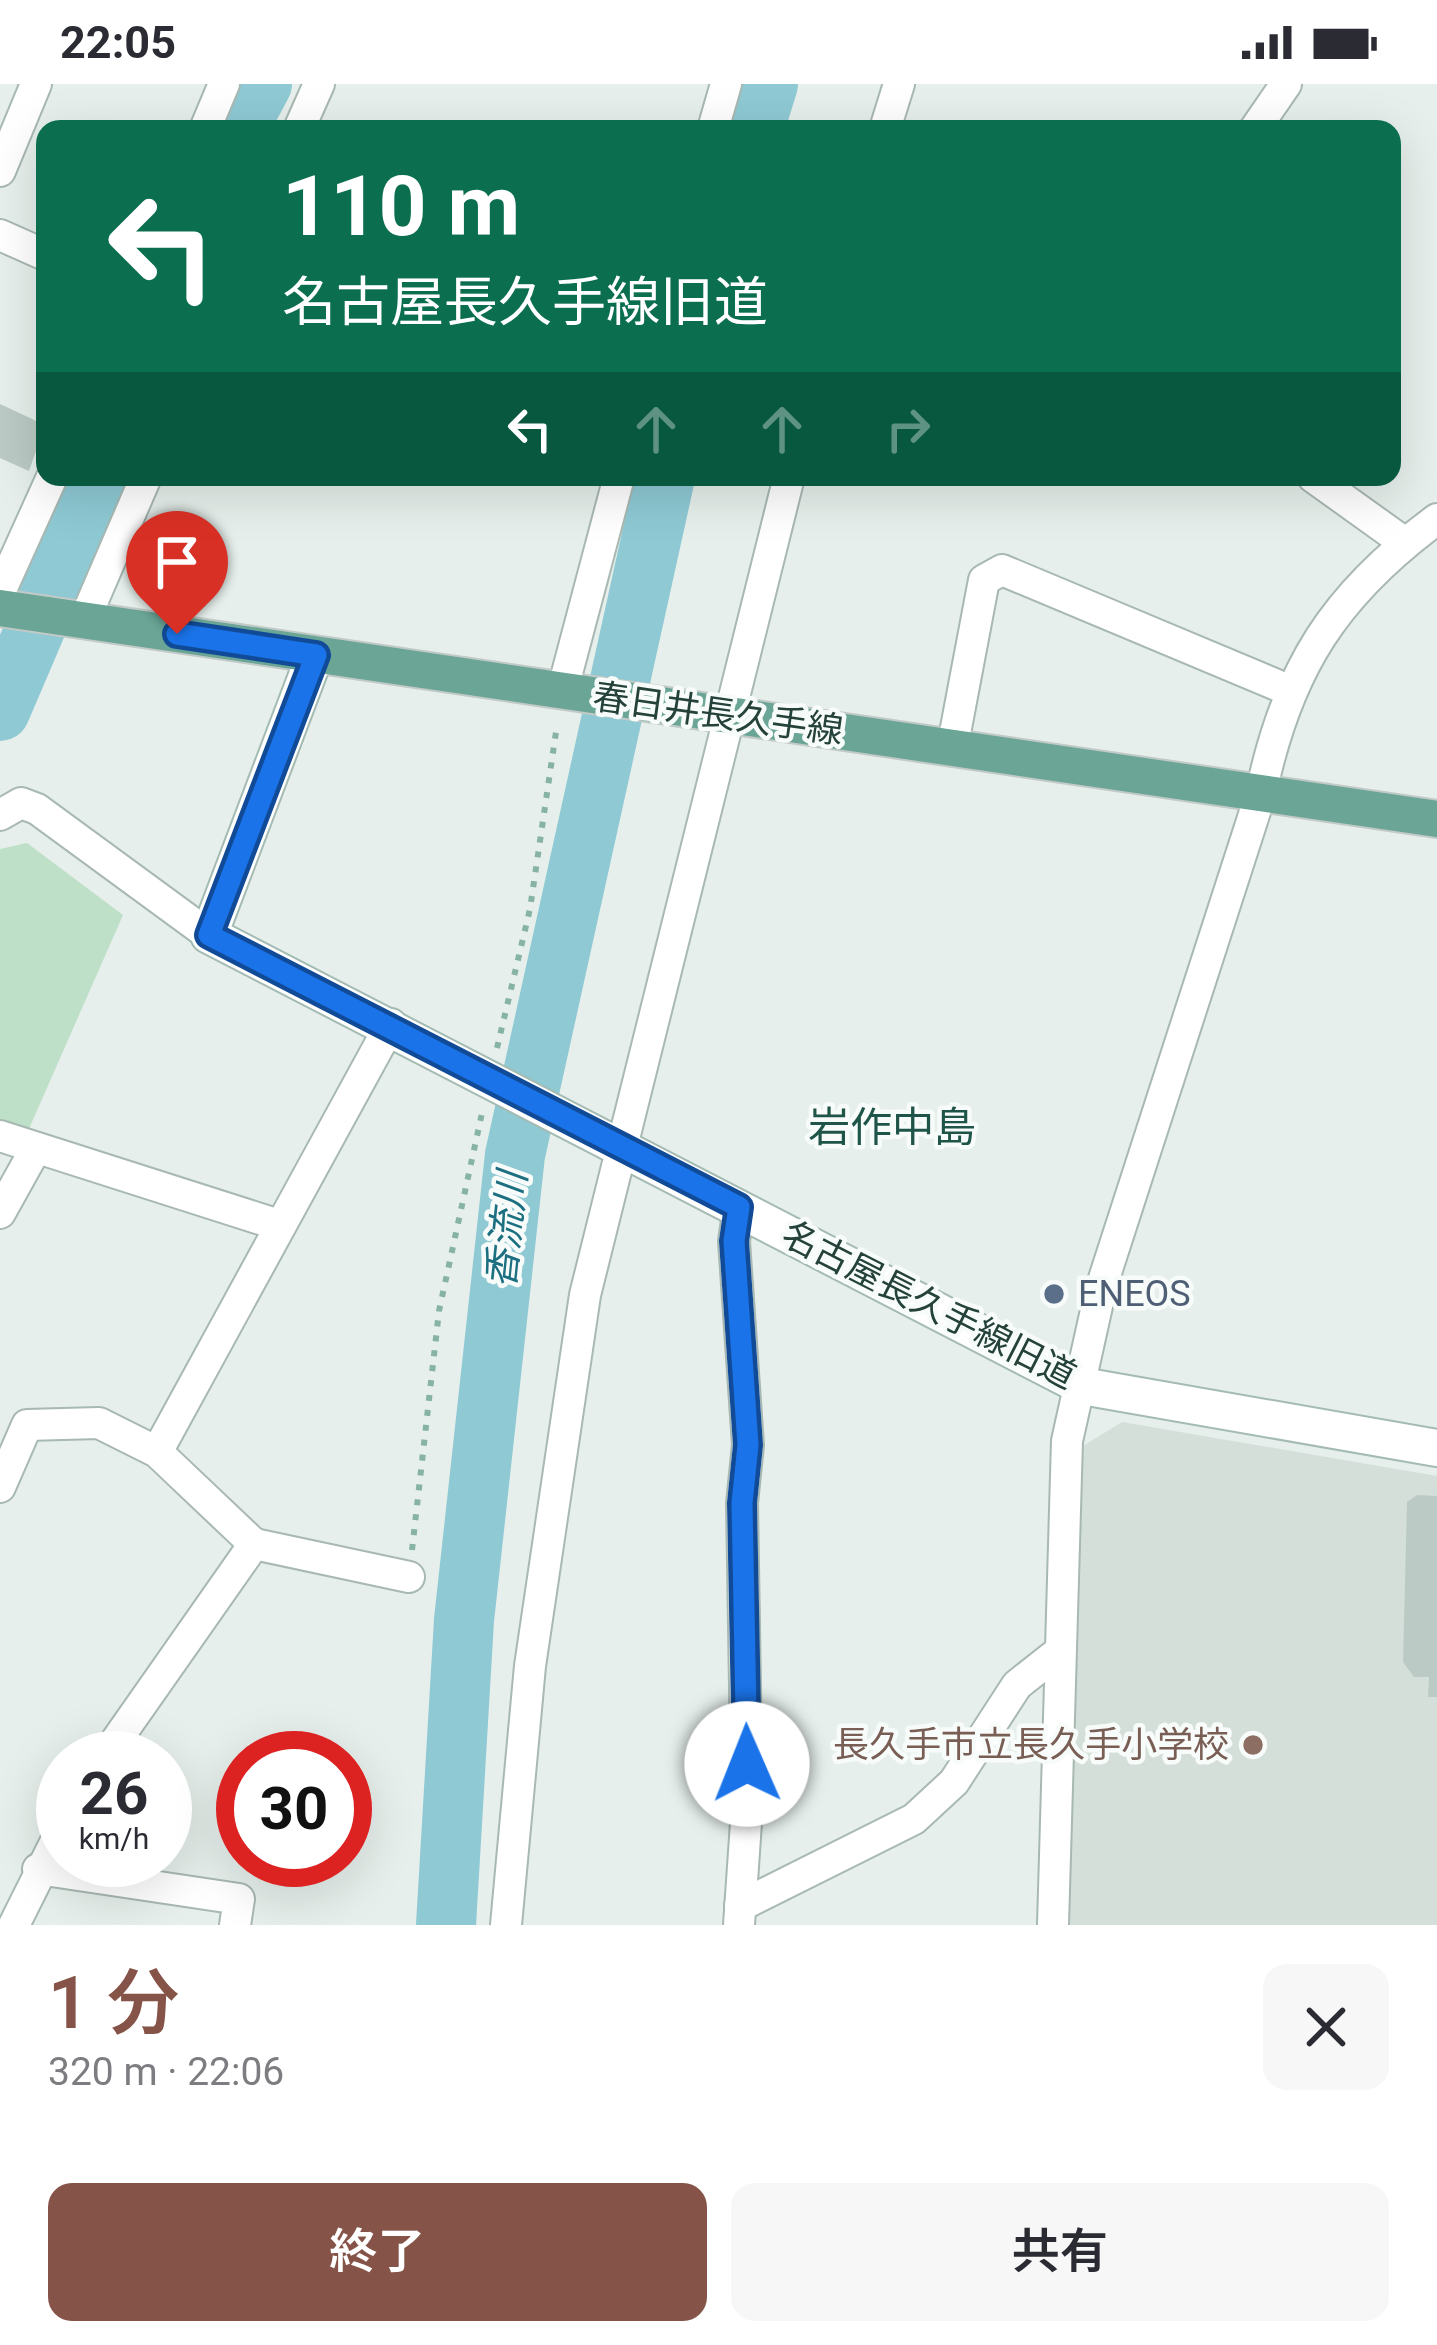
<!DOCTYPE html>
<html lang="ja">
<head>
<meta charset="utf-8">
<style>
  :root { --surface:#fff; --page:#f7f7f7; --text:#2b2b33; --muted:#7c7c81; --accent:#855347 }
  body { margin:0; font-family:Roboto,"Noto Sans JP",sans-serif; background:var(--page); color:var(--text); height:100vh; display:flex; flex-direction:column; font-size:45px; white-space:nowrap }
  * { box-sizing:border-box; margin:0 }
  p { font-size:39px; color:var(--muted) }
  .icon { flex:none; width:66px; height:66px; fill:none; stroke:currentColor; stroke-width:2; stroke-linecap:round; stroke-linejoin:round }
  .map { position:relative; height:1841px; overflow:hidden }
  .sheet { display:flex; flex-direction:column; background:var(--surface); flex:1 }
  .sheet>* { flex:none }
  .guide { position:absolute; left:36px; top:36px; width:1365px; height:366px; border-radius:24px; box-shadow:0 12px 48px #0002; background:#0b6e4f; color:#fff; overflow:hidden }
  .speed { position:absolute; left:36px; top:1647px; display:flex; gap:24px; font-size:60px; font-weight:700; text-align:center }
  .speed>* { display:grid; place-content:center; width:156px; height:156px; border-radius:50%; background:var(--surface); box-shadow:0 12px 48px #0002; line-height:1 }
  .speed small { font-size:30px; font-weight:400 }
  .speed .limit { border:18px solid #d22; background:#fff; color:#111 }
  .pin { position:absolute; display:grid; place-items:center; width:102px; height:102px; color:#fff; margin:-123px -51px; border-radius:50% 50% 50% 0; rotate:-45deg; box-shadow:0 0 12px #0007 }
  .pin .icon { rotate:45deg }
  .me { position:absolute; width:132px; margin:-66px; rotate:359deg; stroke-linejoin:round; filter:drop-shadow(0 0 9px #0008) }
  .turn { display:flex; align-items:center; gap:42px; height:252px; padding:0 48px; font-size:54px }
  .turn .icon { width:156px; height:156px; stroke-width:2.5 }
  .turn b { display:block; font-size:84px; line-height:102px }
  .lanes { display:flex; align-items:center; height:114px; padding:0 48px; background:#0003; justify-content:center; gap:60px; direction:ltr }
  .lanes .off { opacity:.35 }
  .round { display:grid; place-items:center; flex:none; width:126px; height:126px; border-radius:24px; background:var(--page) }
  .summary { display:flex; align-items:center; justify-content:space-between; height:204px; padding:0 48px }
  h1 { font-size:72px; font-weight:600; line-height:90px; color:var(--accent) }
  .cta { display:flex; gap:24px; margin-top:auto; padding:24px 48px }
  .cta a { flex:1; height:138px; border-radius:24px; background:var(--accent); color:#fff; font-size:48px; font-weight:600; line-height:138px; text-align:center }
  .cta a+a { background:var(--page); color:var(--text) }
  .status { display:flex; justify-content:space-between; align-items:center; height:84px; padding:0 60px; background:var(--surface); direction:ltr }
  .status svg { height:33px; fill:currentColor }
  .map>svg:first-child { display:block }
  .built { fill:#d4dfda }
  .green { fill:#bfe0c8 }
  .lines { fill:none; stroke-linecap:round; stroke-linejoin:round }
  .river { stroke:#8ec9d4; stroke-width:60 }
  .building { fill:#bbcac4 }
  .street-casing { stroke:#a8b8b2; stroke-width:34 }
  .secondary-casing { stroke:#a4bbb3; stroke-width:40 }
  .primary-casing { stroke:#c2cac8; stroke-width:40 }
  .path { stroke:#86b3a5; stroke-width:6; stroke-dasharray:6 9; stroke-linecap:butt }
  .street { stroke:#fff; stroke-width:30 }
  .secondary { stroke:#fff; stroke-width:36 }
  .primary { stroke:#6aa596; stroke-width:36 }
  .route-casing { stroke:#114b97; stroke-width:30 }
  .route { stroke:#1a73e8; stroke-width:21 }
  .service-dot { fill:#5c6f8a; stroke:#f7fbf9; stroke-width:4.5 }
  .education-dot { fill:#8d6e63; stroke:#f7fbf9; stroke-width:4.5 }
  .labels { text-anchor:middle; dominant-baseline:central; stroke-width:9; stroke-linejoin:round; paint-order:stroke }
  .street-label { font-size:36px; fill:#24423a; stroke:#f7fbf9 }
  .service-label { font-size:36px; fill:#4e5e75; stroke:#f7fbf9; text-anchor:start }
  .education-label { font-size:36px; fill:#785e54; stroke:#f7fbf9; text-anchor:end }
  .water-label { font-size:39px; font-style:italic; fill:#1c6f80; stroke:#f7fbf9 }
  .quarter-label { font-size:42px; fill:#1f5548; stroke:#f7fbf9 }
</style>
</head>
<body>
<div class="status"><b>22:05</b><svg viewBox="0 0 49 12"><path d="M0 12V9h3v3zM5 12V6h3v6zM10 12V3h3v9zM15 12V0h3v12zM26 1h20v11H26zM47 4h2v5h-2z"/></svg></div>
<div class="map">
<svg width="1437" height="1841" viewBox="0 0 1437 1841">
  <rect width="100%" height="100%" fill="#e6efeb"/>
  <path class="built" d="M 1122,1338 L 1437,1392 L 1437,1841 L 1065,1841 L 1074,1480 L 1083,1362 Z"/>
  <path class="green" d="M 27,759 L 123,831 L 28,1047 L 0,1035 L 0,765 Z"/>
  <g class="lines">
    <g class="river">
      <path d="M 238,45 L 262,0"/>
      <path d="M 754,45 L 768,0"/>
      <path d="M 0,627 L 100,393"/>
      <path d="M 446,1841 L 464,1536 L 515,1071 L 665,393"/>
    </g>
  </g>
  <g class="building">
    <path d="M 0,320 L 45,341 L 29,387 L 0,374 Z"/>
    <path d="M 1417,1411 L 1437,1412 L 1437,1613 L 1428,1613 L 1429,1593 L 1414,1593 L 1403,1578 L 1407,1418 Z"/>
  </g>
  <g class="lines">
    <defs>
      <g id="street">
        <path d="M 205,45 L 224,0"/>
        <path d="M 299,45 L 319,0"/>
        <path d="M 713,45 L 726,0"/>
        <path d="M 885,45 L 899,0"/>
        <path d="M 1255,45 L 1286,0"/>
        <path d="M 0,87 L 36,0"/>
        <path d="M 0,151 L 45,171"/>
        <path d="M 1313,393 L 1405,459"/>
        <path d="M 0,508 L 52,393"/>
        <path d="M 84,537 L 146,393"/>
        <path d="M 562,608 L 619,393"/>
        <path d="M 952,665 L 984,496 L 1002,486 L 1291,607"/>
        <path d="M 0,731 L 21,719 L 37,725 L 209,851"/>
        <path d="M 0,1052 L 279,1141"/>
        <path d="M 0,1129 L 35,1066"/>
        <path d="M 157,1368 L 391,940"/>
        <path d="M 0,1403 L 27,1341 L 99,1339 L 157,1368 L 254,1460 L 104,1674"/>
        <path d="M 254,1460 L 409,1493"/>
        <path d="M 38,1785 L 239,1815 L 235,1841"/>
        <path d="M 740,1822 L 914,1735 L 954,1698 L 1017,1601 L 1060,1567"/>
        <path d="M 14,1841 L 63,1743"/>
        <path d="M 506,1841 L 530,1582 L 585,1211 L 789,393"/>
        <path d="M 739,1841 L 747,1724 L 742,1419 L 748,1361 L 734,1157 L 739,1123"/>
        <path d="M 1053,1841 L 1067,1357 L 1101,1204 L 1261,709 C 1287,585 1334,511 1437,435"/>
      </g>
      <path id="secondary" d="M 315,571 L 209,851 L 1082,1302 L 1437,1364"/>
      <path id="primary" d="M 0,524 L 1437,735"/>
    </defs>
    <use href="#street" class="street-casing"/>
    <use href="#secondary" class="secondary-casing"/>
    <use href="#primary" class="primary-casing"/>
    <g class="path">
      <path d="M 497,964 L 530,825 L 557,641"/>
      <path d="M 412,1466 L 439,1227 L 482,1029"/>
    </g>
    <use href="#street" class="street"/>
    <use href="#secondary" class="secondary"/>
    <use href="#primary" class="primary"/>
  </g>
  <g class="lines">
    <defs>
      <path id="route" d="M 177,550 L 316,571 L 209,851 L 739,1123 L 734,1157 L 748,1361 L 742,1419 L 747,1680"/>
    </defs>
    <use href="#route" class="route-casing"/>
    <use href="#route" class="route"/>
  </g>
  <circle class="service-dot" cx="1054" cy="1210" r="12"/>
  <circle class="education-dot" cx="1253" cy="1661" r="12"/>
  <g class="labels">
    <g class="street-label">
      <text transform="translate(718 630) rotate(8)">春日井長久手線</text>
      <text transform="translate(929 1221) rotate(27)">名古屋長久手線旧道</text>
    </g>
    <g class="service-label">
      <text x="1078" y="1210">ENEOS</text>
    </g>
    <g class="education-label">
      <text x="1229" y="1661">長久手市立長久手小学校</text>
    </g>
    <g class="water-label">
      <text transform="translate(507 1146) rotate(-84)">香流川</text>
    </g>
    <g class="quarter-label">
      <text x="892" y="1043">岩作中島</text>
    </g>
  </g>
</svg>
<div class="speed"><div>26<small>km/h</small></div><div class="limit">30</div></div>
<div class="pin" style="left:177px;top:550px;background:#d93025"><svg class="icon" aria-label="arrive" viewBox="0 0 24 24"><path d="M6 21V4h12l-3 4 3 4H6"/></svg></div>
<svg class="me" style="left:747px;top:1680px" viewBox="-20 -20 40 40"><circle r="19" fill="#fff"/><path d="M0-13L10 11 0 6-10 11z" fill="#1a73e8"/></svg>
<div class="guide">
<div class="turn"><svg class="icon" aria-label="left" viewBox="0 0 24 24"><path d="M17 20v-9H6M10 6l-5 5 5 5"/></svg><div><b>110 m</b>名古屋長久手線旧道</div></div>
<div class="lanes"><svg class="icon" aria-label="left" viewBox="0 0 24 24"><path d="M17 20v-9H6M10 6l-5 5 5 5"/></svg><svg class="icon off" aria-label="ahead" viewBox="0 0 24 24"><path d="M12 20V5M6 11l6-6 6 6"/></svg><svg class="icon off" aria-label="ahead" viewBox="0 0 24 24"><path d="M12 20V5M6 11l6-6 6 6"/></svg><svg class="icon off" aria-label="right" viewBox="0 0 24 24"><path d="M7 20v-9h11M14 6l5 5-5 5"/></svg></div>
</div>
</div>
<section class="sheet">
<div class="summary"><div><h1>1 分</h1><p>320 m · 22:06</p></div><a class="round"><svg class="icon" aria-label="close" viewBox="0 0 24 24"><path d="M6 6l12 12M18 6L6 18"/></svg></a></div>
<div class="cta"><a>終了</a><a>共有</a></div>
</section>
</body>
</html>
